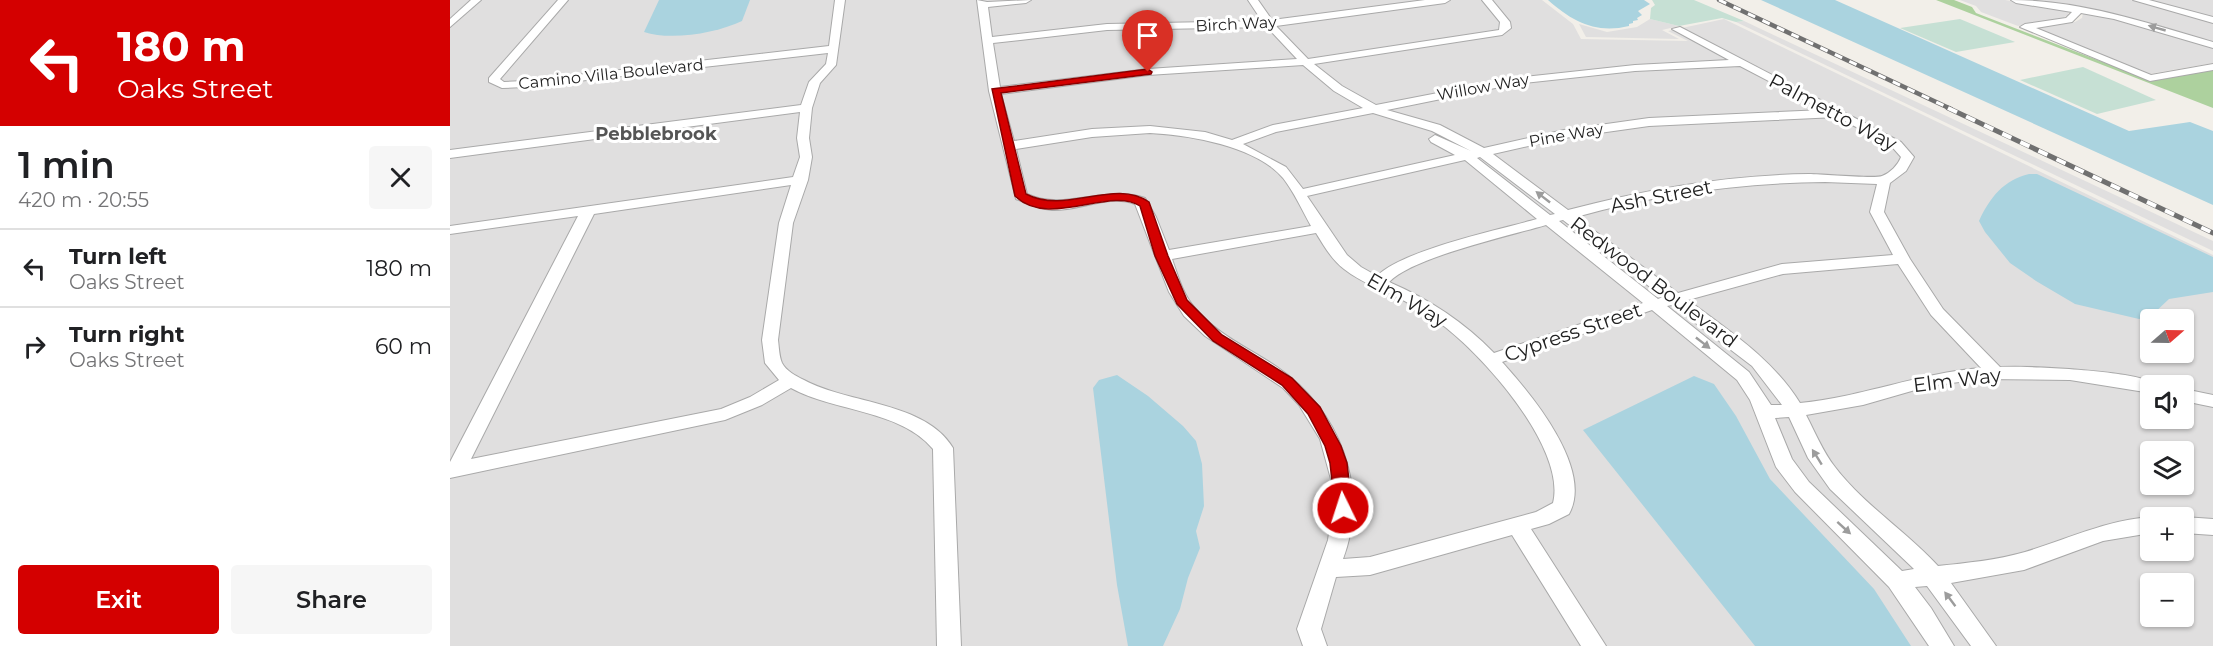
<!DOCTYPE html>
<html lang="en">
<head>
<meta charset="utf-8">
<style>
  :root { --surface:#fff; --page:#f6f6f6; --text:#202124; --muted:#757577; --line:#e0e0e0; --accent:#d40000 }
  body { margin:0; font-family:Montserrat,sans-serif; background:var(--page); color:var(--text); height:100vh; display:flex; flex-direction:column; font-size:22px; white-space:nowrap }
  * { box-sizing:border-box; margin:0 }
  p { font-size:20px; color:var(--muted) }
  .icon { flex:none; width:33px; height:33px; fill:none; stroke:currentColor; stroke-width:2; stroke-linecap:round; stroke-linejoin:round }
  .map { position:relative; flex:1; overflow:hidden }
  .drawer { display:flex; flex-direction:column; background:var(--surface); width:450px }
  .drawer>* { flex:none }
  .guide { background:#d40000; color:#fff; overflow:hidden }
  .needle { width:39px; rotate:70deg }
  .buttons { position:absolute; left:1690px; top:309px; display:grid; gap:12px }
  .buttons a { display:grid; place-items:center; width:54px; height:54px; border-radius:6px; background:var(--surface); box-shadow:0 2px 4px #0004; font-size:30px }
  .pin { position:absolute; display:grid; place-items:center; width:51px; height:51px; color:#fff; margin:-62px -26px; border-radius:50% 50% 50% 0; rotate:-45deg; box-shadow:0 0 6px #0007 }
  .pin .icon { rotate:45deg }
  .me { position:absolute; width:66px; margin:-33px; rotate:356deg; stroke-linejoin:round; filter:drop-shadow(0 0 4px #0008) }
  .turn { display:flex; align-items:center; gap:21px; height:126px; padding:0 18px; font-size:27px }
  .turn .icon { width:78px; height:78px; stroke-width:2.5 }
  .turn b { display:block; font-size:42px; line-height:51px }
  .round { display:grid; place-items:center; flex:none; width:63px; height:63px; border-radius:6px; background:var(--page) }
  .headline { display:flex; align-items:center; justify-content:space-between; height:102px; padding:0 18px }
  h1 { font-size:36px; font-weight:600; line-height:45px }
  .primary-button { display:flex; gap:12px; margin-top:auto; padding:12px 18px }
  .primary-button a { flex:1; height:69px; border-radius:6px; background:var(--accent); color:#fff; font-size:24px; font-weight:600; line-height:69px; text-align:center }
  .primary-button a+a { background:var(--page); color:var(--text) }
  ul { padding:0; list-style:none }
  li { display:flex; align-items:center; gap:18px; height:78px; padding:0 18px; border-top:2px solid var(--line) }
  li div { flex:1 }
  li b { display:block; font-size:22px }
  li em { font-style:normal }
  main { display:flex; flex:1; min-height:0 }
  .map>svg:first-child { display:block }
  .residential { fill:#e0dfdf; fill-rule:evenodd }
  .forest { fill:#add19e }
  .wetland { fill:#c6e0d4 }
  .water { fill:#aad3df }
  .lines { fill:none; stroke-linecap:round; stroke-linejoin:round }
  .minor-casing { stroke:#a9a9a9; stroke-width:2 }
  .minor { fill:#fff; fill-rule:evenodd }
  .rail-far1-casing { stroke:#707070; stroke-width:4.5 }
  .rail-casing { stroke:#707070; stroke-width:5 }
  .rail-far1 { stroke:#fff; stroke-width:3; stroke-dasharray:8; stroke-linecap:butt }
  .rail { stroke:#fff; stroke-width:4; stroke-dasharray:10; stroke-linecap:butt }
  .oneway { fill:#9c9c9c }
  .route { fill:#d40000; stroke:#8a0000; stroke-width:1.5 }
  .labels { text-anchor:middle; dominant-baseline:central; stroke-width:6; stroke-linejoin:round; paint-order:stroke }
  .far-street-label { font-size:16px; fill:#222; stroke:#fff }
  .far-neighbourhood-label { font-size:18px; font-weight:bold; fill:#555; stroke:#fff }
  .street-label { font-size:20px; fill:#222; stroke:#fff }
</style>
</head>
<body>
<main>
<section class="drawer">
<div class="guide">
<div class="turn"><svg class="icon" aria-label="left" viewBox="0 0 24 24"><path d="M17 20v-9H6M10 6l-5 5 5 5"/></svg><div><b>180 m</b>Oaks Street</div></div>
</div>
<div class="headline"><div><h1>1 min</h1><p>420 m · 20:55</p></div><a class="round"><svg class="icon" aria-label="close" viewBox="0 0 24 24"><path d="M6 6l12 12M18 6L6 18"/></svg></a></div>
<ul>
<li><svg class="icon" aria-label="left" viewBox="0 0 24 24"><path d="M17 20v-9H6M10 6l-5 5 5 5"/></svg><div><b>Turn left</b><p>Oaks Street</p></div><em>180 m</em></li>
<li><svg class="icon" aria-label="right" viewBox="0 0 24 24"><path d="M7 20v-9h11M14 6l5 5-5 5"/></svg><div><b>Turn right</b><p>Oaks Street</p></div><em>60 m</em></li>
</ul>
<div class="primary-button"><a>Exit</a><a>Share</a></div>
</section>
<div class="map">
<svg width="1763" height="646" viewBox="0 0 1763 646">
  <rect width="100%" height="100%" fill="#f2efe9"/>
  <g class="residential">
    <path d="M 0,0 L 1092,0 L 1123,24 L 1131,39 L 1238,41 L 1218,31 L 1274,19 L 1763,255 L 1763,646 L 0,646 ZM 1701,320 L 1734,320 L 1734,352 L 1701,352 ZM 1701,386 L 1734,386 L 1734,418 L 1701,418 ZM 1701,452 L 1734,452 L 1734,484 L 1701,484 ZM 1701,518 L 1734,518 L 1734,550 L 1701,550 ZM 1701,584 L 1734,584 L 1734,616 L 1701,616 Z"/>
    <path d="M 1510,0 L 1555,0 L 1619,11 L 1618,15 L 1613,18 L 1568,26 L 1531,12 L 1526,6 Z"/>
    <path d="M 1577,0 L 1681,0 L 1763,22 L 1763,42 L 1668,15 Z"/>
    <path d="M 1696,0 L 1763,0 L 1763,18 Z"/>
    <path d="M 1633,13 L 1662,18 L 1763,47 L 1763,63 L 1699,74 L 1583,29 L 1625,22 L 1632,18 Z"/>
    <path d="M 1200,19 L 1229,26 L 1212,30 L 1229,39 L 1136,37 L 1129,24 L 1157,32 L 1187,27 Z"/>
    <path d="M 1294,21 L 1763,241 L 1763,251 L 1286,22 Z"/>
  </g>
  <path class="forest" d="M 1486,0 L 1504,0 L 1522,7 L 1526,13 L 1702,81 L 1763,70 L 1763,108 Z"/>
  <g class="wetland">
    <path d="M 1202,0 L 1244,0 L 1294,21 L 1286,22 L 1272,18 L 1229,26 L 1200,19 L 1201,8 L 1205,5 Z"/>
    <path d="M 1510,19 L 1565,42 L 1506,52 L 1450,28 Z"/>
    <path d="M 1633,67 L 1706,100 L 1647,114 L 1570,80 Z"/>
  </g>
  <g class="water">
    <path d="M 209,0 L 300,0 L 292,21 C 267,33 221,41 194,32 Z"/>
    <path d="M 1098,0 L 1194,0 L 1200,4 L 1188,11 L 1192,15 L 1187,18 L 1188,20 L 1183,21 L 1183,23 L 1179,24 L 1179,26 C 1146,34 1123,22 1098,0 Z"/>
    <path d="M 1311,0 L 1385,0 L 1679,131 L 1740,122 L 1763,131 L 1763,205 Z"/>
    <path d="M 1579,174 L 1587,174 L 1763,257 L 1763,292 L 1719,299 L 1701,316 L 1689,319 L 1625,304 L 1586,281 L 1560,263 L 1535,232 L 1529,221 C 1540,197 1554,180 1579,174 Z"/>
    <path d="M 667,375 L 698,396 L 733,426 L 746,441 L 752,464 L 754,506 L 746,531 L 750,548 L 738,578 L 730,609 L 713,646 L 678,646 L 667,585 L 643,388 L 649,380 Z"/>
    <path d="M 1244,376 L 1264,384 L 1286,416 L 1320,479 L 1424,589 L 1461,646 L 1305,646 L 1133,430 Z"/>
  </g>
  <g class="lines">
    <defs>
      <g id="minor">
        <path d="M 21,0 L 31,0 L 0,27 L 0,19 Z"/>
        <path d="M 108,0 L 118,0 L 50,79 L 54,82 L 74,81 L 379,46 L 385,0 L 395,0 L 386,65 L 370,83 L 362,108 L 359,138 L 362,157 L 358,180 L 343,223 L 328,340 C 329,347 329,356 332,363 C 336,371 346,376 354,380 C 399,404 476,402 503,448 L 511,646 L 487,646 L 483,449 C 451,410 385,412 341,388 L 312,405 L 275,420 L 0,478 L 0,462 L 128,216 L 0,234 L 0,226 L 343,177 L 350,157 L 347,138 L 350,112 L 0,158 L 0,150 L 351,105 L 359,82 L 376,64 L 378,53 L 74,87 L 52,88 L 39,82 L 39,78 ZM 341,185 L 329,223 L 312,340 L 315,363 L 329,380 L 300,397 L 271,409 L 21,459 L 144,214 Z"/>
        <path d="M 527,0 L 537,2 L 581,0 L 576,3 L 538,7 L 542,37 L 657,24 L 812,21 L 798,0 L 808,0 L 822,20 L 975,0 L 1000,0 L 995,3 L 826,26 L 858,59 L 1049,30 L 1050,22 L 1032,0 L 1042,0 L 1060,22 L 1061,28 L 1052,35 L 864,64 L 892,86 L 926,105 L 1065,78 L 1185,65 L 1279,60 L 1222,29 L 1230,27 L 1451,142 L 1464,157 L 1456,171 L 1440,183 L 1434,212 L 1460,259 L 1493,309 L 1550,367 C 1576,366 1693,370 1709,386 L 1701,386 L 1701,393 L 1620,380 L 1532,379 L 1479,386 L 1413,405 L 1356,415 C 1365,432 1373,452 1385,467 C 1414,505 1456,531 1488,566 C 1517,563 1547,560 1575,552 C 1618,539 1656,520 1701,517 L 1703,518 L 1701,518 L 1701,533 L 1653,541 L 1574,570 L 1501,583 L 1546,646 L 1521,646 L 1477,586 L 1465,587 L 1481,608 L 1504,646 L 1479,646 L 1439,587 L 1345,492 L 1326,467 L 1300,400 L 1287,380 L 1202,310 L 1052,362 C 1081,394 1144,469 1119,514 L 1099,524 L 1081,529 L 1156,646 L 1131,646 L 1062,535 L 920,575 L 886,577 L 871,629 L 877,646 L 853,646 L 847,629 L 878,540 L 883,506 L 882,483 L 870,439 L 849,405 L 833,388 L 755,336 L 734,316 L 719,292 L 685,204 C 658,194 630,211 602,210 C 589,209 578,204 566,199 L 539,91 ZM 817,27 L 847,59 L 698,69 L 550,87 L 543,43 L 657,30 ZM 853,65 L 884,91 L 913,108 L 823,125 L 782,140 L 755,132 L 700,126 L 642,129 L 564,141 L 551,94 L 698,75 ZM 1290,66 L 1374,110 L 1199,118 L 1114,130 L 1034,148 L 990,125 L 937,110 L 1065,84 L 1185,71 ZM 923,113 L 982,131 L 1021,151 L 985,135 L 979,139 L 981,142 L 1005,155 L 853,189 L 836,167 L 793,144 L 826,132 ZM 1387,117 L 1427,138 L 1443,148 L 1451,157 C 1448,165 1440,173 1432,176 C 1425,179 1371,174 1359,174 C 1277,175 1197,189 1118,210 L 1043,154 L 1114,138 L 1199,126 ZM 700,133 C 739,135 806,146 833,178 C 844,192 852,210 861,226 L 719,250 L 706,217 L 695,198 C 655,184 616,212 577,194 L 566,149 L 642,137 ZM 1030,157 L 1105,214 L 1100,215 L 1027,158 ZM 1015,160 L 1087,219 C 1048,230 953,250 927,276 L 911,267 L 897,255 L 857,196 ZM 1375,182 L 1427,184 L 1420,212 L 1443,255 L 1332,264 L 1228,293 L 1126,217 C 1208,194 1290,183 1375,182 ZM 1113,220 L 1213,297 L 1208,299 L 1109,221 ZM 1096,225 L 1193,303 L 1044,353 C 1014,322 979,299 939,282 C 963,257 1059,236 1096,225 ZM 866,233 C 874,246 882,260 894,269 C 910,282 929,288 947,297 C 961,304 974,312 987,321 C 1030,351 1117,448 1103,503 L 1086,512 L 920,557 L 893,559 C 920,487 889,409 827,367 C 799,348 767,335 745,308 C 733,295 728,276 722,259 ZM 1448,264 L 1481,315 L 1531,368 C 1469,373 1412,397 1350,403 C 1322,358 1279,331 1238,300 L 1333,274 ZM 1222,305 L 1302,366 L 1332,405 L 1321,405 L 1299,372 L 1217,306 ZM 1339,417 L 1358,458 L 1380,489 L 1464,569 L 1452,571 L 1359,482 L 1342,459 L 1325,418 Z"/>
        <path d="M 1561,0 C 1631,0 1697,23 1763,42 L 1763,48 L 1664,19 L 1631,13 L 1622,22 L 1586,28 L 1701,75 L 1763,64 L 1763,70 L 1700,81 L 1570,27 L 1575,24 L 1616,18 L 1622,12 L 1566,3 Z"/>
        <path d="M 1683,0 L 1699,0 L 1763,17 L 1763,23 Z"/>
        <path d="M 1734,389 L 1763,395 L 1763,407 L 1734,401 Z"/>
        <path d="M 1734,517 L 1763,519 L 1763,535 L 1734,533 L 1734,518 L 1732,518 Z"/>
      </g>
    </defs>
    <use href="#minor" class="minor-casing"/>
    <use href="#minor" class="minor"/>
    <defs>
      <path id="rail-far1" d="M 1269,0 L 1501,109"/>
      <path id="rail" d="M 1498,108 L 1763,233"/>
    </defs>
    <use href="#rail-far1" class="rail-far1-casing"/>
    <use href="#rail" class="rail-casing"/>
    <use href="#rail-far1" class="rail-far1"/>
    <use href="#rail" class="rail"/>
  </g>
  <defs><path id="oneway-solid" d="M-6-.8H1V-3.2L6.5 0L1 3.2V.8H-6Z" transform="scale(1.5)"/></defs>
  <g class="oneway">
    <use href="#oneway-solid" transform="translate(1707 28) rotate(-164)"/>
    <use href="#oneway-solid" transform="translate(1093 197) rotate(-142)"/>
    <use href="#oneway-solid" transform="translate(1253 343) rotate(38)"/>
    <use href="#oneway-solid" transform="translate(1367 457) rotate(-122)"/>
    <use href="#oneway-solid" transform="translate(1394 528) rotate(42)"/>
    <use href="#oneway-solid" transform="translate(1500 599) rotate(-127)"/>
  </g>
  <path class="route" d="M 698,69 L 702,72 L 701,74 L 551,93 L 576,194 C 616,215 664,178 699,202 L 718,256 L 737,300 L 772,335 L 842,378 L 870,407 L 891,446 L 897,463 L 902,508 L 899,513 L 893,515 L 887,513 L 885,508 L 880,463 L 875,446 L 858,414 L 832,385 L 763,341 L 727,304 L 705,256 L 690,206 C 660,186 599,229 565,196 L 542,89 Z"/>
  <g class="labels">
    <g class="far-street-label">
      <text transform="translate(786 24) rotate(-3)">Birch Way</text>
      <text transform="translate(161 74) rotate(-6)">Camino Villa Boulevard</text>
      <text transform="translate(1033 87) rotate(-10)">Willow Way</text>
      <text transform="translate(1116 135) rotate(-10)">Pine Way</text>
    </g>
    <g class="far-neighbourhood-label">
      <text x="206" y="134">Pebblebrook</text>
    </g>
    <g class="street-label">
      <text transform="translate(1383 112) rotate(28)">Palmetto Way</text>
      <text transform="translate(1211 196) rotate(-11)">Ash Street</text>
      <text transform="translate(1204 282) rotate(37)">Redwood Boulevard</text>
      <text transform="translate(957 300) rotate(30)">Elm Way</text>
      <text transform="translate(1123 332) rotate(-19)">Cypress Street</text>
      <text transform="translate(1507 380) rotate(-7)">Elm Way</text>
    </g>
  </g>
</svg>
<div class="buttons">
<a><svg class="needle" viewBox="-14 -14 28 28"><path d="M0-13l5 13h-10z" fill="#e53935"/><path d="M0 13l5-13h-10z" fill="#757577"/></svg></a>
<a><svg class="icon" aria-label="sound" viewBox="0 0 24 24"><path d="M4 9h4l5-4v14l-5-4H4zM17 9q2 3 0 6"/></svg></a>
<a><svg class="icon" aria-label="layers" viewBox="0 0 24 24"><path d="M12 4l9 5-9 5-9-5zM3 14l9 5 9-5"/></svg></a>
<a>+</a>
<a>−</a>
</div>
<div class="pin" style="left:698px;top:72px;background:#d93025"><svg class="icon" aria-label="arrive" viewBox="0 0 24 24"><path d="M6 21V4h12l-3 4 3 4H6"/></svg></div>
<svg class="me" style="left:893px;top:508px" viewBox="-20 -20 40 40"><circle r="17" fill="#d40000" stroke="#fff" stroke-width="3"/><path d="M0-11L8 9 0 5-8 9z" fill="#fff"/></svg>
</div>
</main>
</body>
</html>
